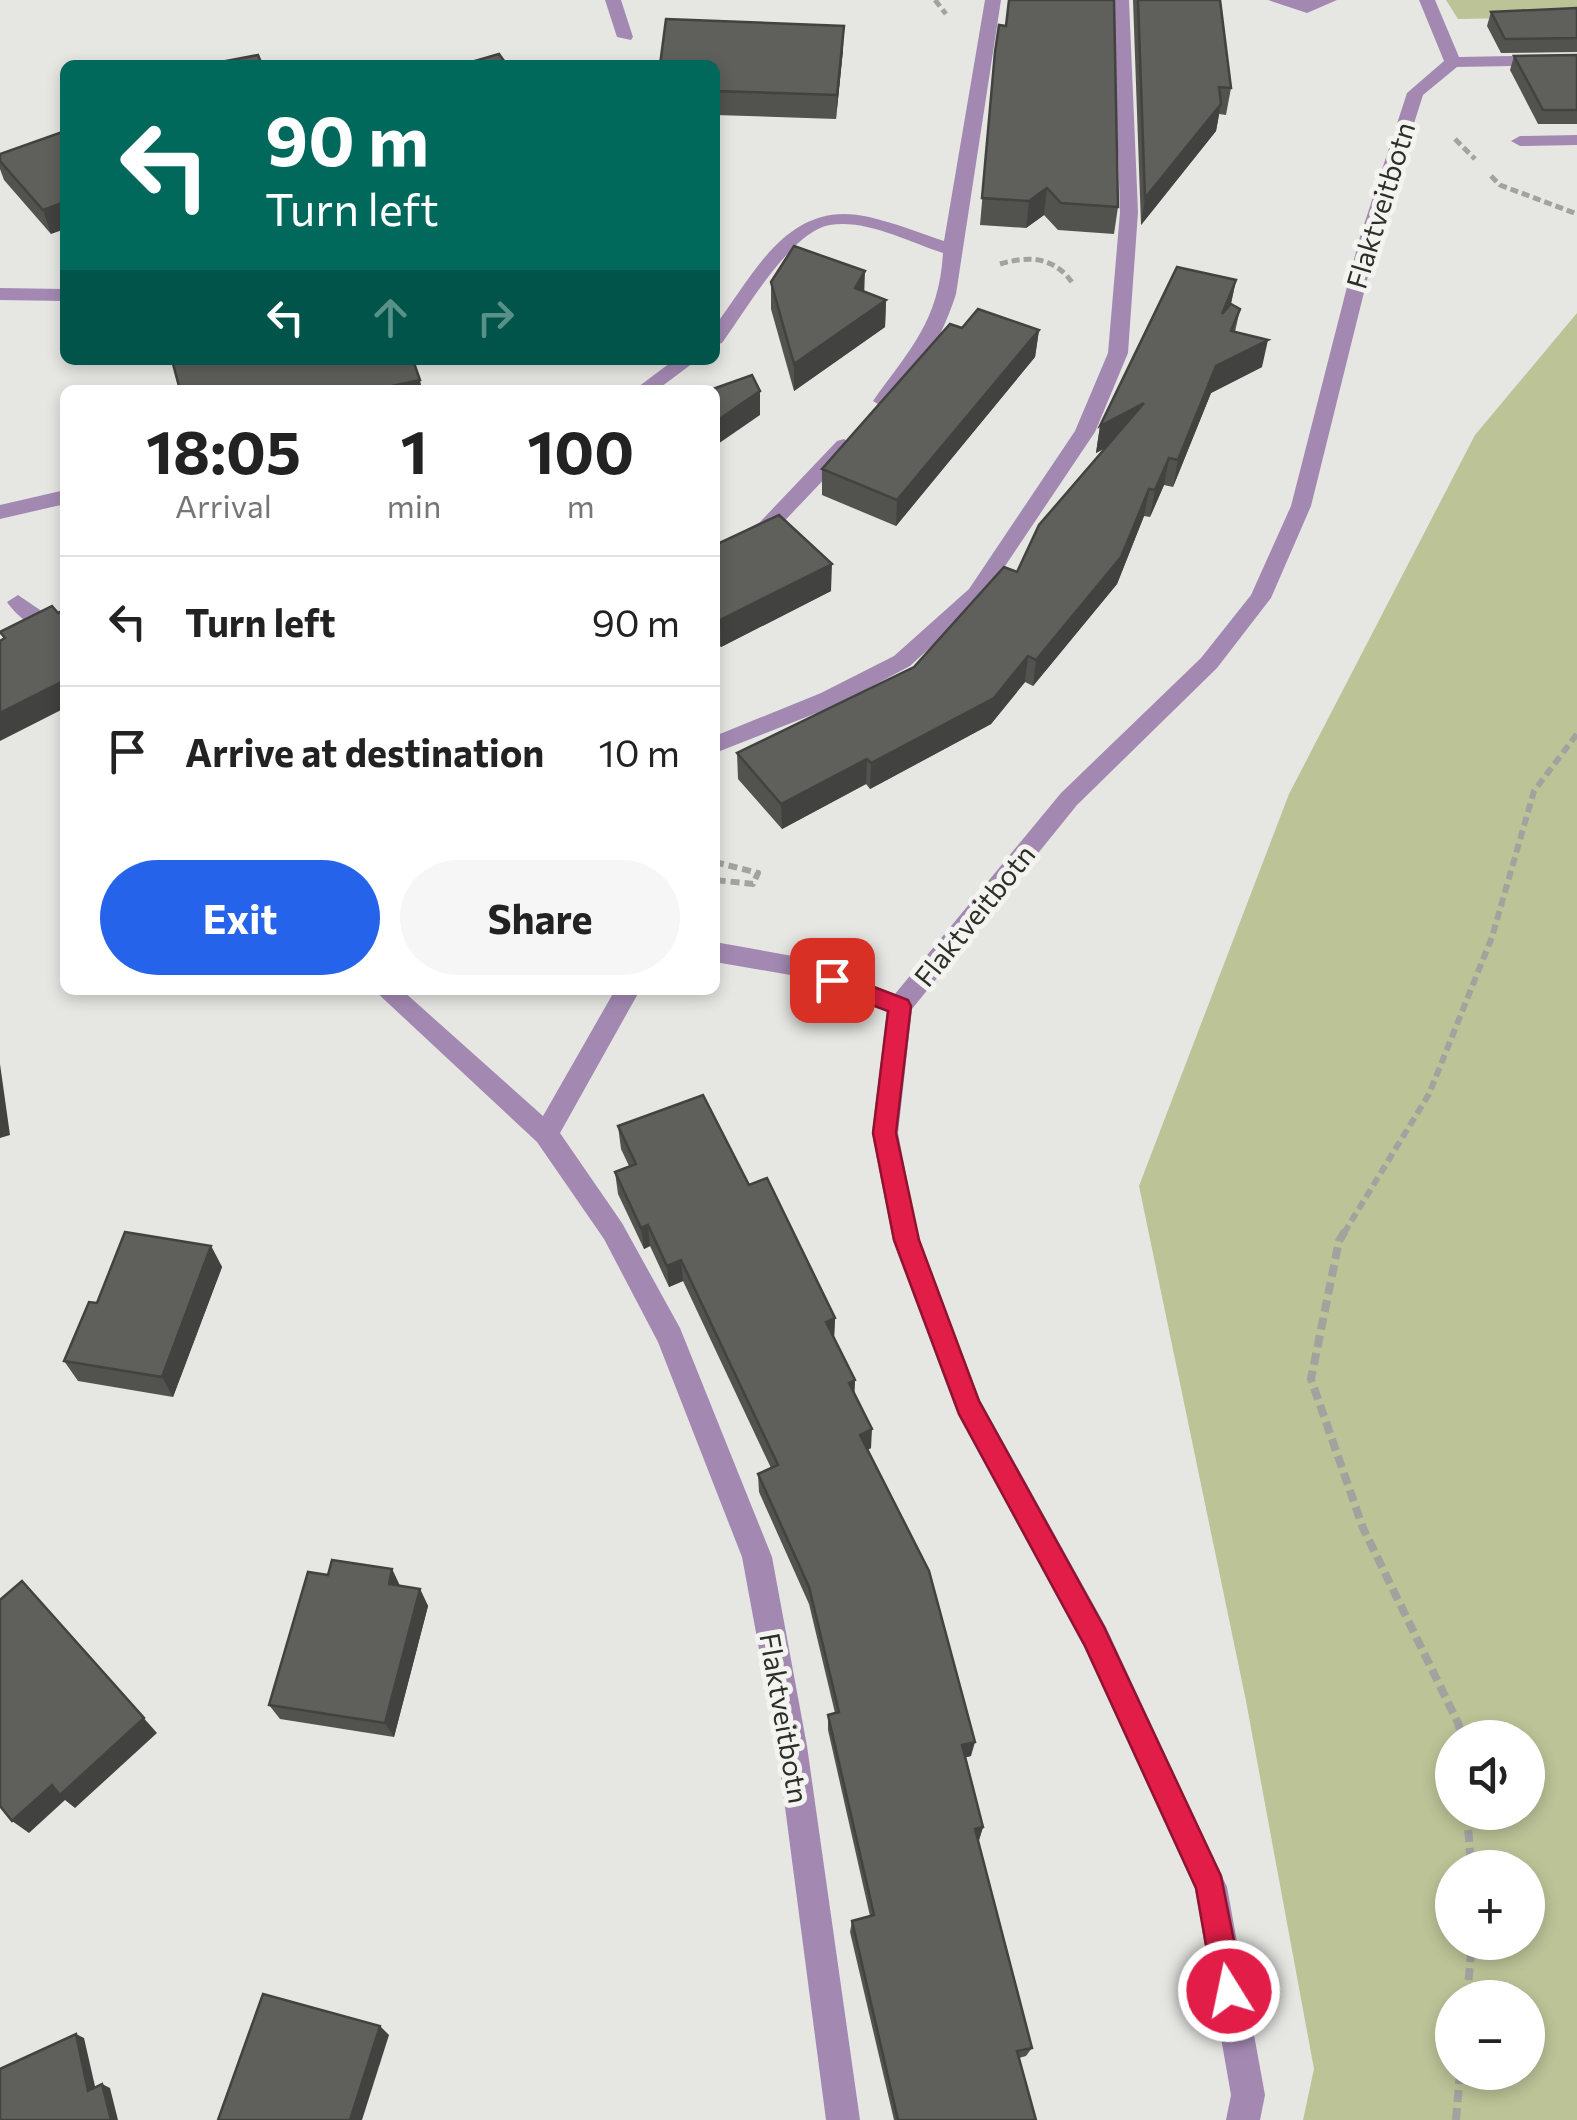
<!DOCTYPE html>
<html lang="en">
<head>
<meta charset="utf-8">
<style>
  :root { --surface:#fff; --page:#f6f6f6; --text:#222; --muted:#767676; --line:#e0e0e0; --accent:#2563eb }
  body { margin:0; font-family:Commissioner,sans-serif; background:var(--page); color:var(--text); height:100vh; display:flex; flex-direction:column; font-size:38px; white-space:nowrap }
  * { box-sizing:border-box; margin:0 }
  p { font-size:32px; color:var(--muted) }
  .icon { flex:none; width:55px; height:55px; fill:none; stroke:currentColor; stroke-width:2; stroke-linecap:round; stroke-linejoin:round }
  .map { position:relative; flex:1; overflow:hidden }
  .drawer { position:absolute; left:60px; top:385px; width:660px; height:610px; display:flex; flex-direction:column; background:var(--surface); border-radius:15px; box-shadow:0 5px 15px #0003 }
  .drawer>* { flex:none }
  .banner { position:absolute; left:60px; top:60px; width:660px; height:305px; border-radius:15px; box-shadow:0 5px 15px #0003; background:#00695c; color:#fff; overflow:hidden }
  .buttons { position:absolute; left:1435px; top:1720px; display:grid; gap:20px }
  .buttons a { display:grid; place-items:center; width:110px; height:110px; border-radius:50%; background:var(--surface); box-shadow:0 5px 15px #0003; font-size:50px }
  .pin { position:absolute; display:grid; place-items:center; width:85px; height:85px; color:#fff; margin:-42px; border-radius:20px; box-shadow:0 5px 15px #0006 }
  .me { position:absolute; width:110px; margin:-55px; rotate:350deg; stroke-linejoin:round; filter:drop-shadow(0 0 8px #0008) }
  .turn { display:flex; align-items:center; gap:35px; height:210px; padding:0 40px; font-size:45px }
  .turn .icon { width:130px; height:130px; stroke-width:2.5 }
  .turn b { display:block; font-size:70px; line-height:85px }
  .lanes { display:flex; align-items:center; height:95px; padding:0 40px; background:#0003; justify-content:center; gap:50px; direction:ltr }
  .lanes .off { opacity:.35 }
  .eta { display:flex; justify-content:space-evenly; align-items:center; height:170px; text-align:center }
  .eta b { font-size:60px; font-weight:700; line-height:70px }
  .action { display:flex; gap:20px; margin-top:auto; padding:20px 40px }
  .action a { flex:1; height:115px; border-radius:60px; background:var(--accent); color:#fff; font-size:40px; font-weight:700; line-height:115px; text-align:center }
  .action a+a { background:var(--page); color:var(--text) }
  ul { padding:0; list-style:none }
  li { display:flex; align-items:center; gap:30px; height:130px; padding:0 40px; border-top:2px solid var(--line) }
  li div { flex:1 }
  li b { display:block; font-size:38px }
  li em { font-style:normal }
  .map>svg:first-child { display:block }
  .green { fill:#bcc397; fill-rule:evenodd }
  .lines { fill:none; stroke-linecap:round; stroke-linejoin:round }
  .path-far2 { stroke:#a2a39f; stroke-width:5; stroke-dasharray:8 4; stroke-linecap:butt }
  .path-far1 { stroke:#a2a39f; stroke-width:6; stroke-dasharray:9 5; stroke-linecap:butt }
  .path { stroke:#a2a39f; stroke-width:8; stroke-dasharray:12 6; stroke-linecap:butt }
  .minor { fill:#a389b2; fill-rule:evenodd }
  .wall { fill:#52534f }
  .shaded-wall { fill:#424340 }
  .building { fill:#5f605c; stroke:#424340; stroke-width:2.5 }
  .route { fill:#e11d48; stroke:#92132f; stroke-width:2.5 }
  .labels { text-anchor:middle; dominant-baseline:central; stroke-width:10; stroke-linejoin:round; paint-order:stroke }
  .street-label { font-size:28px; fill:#2d2d2b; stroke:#f3f4f0 }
</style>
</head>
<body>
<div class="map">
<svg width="1577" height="2120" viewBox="0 0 1577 2120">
  <rect width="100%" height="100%" fill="#e6e7e3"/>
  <g class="green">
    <path d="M 1446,0 L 1577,0 L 1577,17 L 1458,19 Z"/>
    <path d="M 1577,313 L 1577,2120 L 1303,2120 L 1314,2069 L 1246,1701 L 1139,1186 L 1289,794 L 1475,435 ZM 1452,1738 L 1528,1738 L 1528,1812 L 1452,1812 ZM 1452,1868 L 1528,1868 L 1528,1942 L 1452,1942 ZM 1452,1998 L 1528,1998 L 1528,2072 L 1452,2072 Z"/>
  </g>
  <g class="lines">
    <g class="path-far2">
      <path d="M 935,0 L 946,14"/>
      <path d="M 1455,139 L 1475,159"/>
      <path d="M 1491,176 L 1500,185 L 1577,214"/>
      <path d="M 1000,264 C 1031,255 1055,257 1074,285"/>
    </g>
    <g class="path-far1">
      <path d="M 715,862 L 758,873 L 753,884 L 715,880"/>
      <path d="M 1344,1233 L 1429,1094 L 1492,937 L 1534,791 L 1577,734"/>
    </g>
    <g class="path">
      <path d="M 1345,1231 L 1339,1241 L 1311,1379 L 1363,1528 L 1459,1725 L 1460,1738"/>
      <path d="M 1467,1812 L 1471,1868"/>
      <path d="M 1467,1998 L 1472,1942"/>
      <path d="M 1456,2120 L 1460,2072"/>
    </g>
    <g class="minor">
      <path d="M 605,0 L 621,0 L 633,37 L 631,40 L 617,37 Z"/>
      <path d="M 985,0 L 1001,0 L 956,294 C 947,324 914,397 883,407 L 873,401 C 910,349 939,321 943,253 C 909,242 866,219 830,225 C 791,231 745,312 722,343 L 715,345 L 715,326 C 756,271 789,198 869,217 C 895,223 920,233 944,241 Z"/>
      <path d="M 1113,0 L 1129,0 L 1138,212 L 1128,353 L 1095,432 L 983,599 L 910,666 L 837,705 L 715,753 L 715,736 L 821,693 L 894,656 L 969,589 L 1075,431 L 1108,353 L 1120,212 Z"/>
      <path d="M 1268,0 L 1337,0 L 1307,13 Z"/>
      <path d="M 1419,0 L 1435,0 L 1459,57 L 1577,55 L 1577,65 L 1457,67 L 1423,95 L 1377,240 L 1311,506 L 1271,598 L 1217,668 L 1077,805 L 912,1009 L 898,1133 L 919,1241 L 980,1400 L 1106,1627 L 1227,1887 L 1265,2095 L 1260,2120 L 1226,2120 L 1231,2095 L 1195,1889 L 1084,1647 L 958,1415 L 893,1241 L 872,1133 L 887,1011 L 796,976 L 715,962 L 715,942 L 798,957 L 895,994 L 1061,793 L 1201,658 L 1251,595 L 1291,506 L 1359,240 L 1407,93 L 1444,61 Z"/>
      <path d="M 1577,135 L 1577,145 L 1520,146 L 1511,141 L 1520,136 Z"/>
      <path d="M 0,288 L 65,289 L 65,301 L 0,300 Z"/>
      <path d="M 674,360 L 697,360 L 657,390 L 634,390 Z"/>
      <path d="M 844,439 L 854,446 L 851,451 L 774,532 L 715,563 L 715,547 L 760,522 L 837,441 Z"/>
      <path d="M 65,490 L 65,504 L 0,519 L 0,505 Z"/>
      <path d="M 18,595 L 49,616 L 52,621 L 49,626 C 33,631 16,615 7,602 Z"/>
      <path d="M 374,990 L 402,990 L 543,1116 L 615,990 L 640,990 L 560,1133 L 622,1223 L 680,1328 L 772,1557 L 807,1746 L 860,2120 L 826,2120 L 777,1746 L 742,1557 L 658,1342 L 604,1239 L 537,1142 Z"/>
    </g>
  </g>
  <g class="wall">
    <path d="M 1133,0 L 1220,0 L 1231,88 L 1226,115 L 1219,114 L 1216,131 L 1141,225 Z"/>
    <path d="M 1577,8 L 1577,52 L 1501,53 L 1487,26 L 1491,12 Z"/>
    <path d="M 843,50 L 836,119 L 715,115 L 715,65 Z"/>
    <path d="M 995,52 L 1118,207 L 1114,234 L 1058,230 L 1044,215 L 1026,228 L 980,225 Z"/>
    <path d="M 1577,55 L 1577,124 L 1538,124 L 1510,70 L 1514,56 Z"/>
    <path d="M 65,131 L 51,234 L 4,180 L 0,169 L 0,154 Z"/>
    <path d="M 1236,280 L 1231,304 L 1240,309 L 1235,332 L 1262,367 L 1211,393 L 1173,487 L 1164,485 L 1150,517 L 1144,516 L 1117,584 L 1033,686 L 1025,682 L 991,724 L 870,789 L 866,784 L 782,829 L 738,779 L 737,753 L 914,667 L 1017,572 L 1105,448 L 1096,453 L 1100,426 Z"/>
    <path d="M 771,282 L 865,292 L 886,300 L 885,327 L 794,391 L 771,309 Z"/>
    <path d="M 962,328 L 1039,330 L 1035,357 L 896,526 L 822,495 L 822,469 Z"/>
    <path d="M 715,545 L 831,591 L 721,647 L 715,642 Z"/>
    <path d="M 618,1126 L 749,1185 L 835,1318 L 834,1338 L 855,1380 L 854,1395 L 871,1448 L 868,1450 L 971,1756 L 966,1757 L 983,1827 L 979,1840 L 977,1840 L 1032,2048 L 1026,2056 L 1019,2058 L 1036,2120 L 894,2120 L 850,1932 L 852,1921 L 870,1916 L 828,1730 L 828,1715 L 835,1713 L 809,1604 L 759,1492 L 758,1474 L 771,1468 L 683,1281 L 669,1287 L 650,1246 L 644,1249 L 618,1194 L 615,1172 L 629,1166 L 621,1149 Z"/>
    <path d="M 211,1246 L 222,1267 L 173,1397 L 78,1381 L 64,1361 L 97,1303 Z"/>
    <path d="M 392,1569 L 400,1586 L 420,1589 L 428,1606 L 394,1737 L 280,1719 L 269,1705 L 328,1575 Z"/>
  </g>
  <g class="shaded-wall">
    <path d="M 844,26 L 843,50 L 836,119 L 837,95 Z"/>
    <path d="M 1221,104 L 1216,131 L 1141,225 L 1145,198 Z"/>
    <path d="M 1047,188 L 1044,215 L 1026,228 L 1029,201 Z"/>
    <path d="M 65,202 L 65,229 L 51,234 L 43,210 Z"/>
    <path d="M 865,271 L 864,298 L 855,288 Z"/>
    <path d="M 1236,280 L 1230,307 L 1222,314 Z"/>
    <path d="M 886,300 L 885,327 L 794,391 L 794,364 Z"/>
    <path d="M 1039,330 L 1035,357 L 896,526 L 897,500 Z"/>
    <path d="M 1268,340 L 1262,367 L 1211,393 L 1173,487 L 1178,460 L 1216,366 Z"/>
    <path d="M 420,380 L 422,390 L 373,390 Z"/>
    <path d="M 760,391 L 760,415 L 715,446 L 715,422 Z"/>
    <path d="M 1144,403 L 1139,430 L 1096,453 L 1100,426 Z"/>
    <path d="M 1169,458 L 1164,485 L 1150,517 L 1155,490 Z"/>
    <path d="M 1149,489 L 1144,516 L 1117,584 L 1033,686 L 1036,660 Z"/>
    <path d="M 832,564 L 831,591 L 721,647 L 720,620 Z"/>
    <path d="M 1028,656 L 1025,682 L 991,724 L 870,789 L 871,763 Z"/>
    <path d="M 65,680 L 65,708 L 0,741 L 0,713 Z"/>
    <path d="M 867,759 L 866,784 L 782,829 L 781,804 Z"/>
    <path d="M 0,1064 L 10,1135 L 0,1138 Z"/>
    <path d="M 648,1225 L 650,1246 L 644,1249 L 641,1228 Z"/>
    <path d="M 211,1246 L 222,1267 L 173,1397 L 162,1377 Z"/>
    <path d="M 681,1260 L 683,1281 L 669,1287 L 667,1266 Z"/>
    <path d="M 835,1318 L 834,1339 L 826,1322 Z"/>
    <path d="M 855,1380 L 854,1400 L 849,1383 Z"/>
    <path d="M 872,1429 L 871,1448 L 859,1453 L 860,1435 Z"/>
    <path d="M 392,1569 L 400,1586 L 389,1584 Z"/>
    <path d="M 22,1581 L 157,1733 L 75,1808 L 65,1800 L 29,1833 L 12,1821 Z"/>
    <path d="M 420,1589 L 428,1606 L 394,1737 L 385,1723 Z"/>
    <path d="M 975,1742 L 971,1756 L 959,1759 L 962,1745 Z"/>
    <path d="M 983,1827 L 979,1840 L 971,1842 L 975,1829 Z"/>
    <path d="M 380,2026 L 389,2035 L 362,2120 L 350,2120 Z"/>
    <path d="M 76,2034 L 84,2038 L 97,2095 L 88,2091 Z"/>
    <path d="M 102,2084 L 110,2088 L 118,2120 L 111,2120 Z"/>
  </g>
  <g class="building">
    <path d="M 1009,0 L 1114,0 L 1118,207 L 1061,203 L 1047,188 L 1029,201 L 982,198 L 995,52 L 999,25 L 1006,26 Z"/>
    <path d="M 1138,0 L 1220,0 L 1231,88 L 1219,87 L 1221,104 L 1145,198 Z"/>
    <path d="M 1577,8 L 1577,38 L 1505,39 L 1491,12 Z"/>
    <path d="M 666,19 L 844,26 L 837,95 L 715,91 L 715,65 L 660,65 Z"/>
    <path d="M 499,54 L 507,65 L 461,65 Z"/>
    <path d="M 258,55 L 262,65 L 205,65 Z"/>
    <path d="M 1577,55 L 1577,110 L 1543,110 L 1514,56 Z"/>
    <path d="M 65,131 L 65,202 L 43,210 L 0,161 L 0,154 Z"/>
    <path d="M 794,246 L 865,271 L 855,288 L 886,300 L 794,364 L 771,282 Z"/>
    <path d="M 1177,267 L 1236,280 L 1222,314 L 1231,304 L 1240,309 L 1231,331 L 1268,340 L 1216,366 L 1178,460 L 1169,458 L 1155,490 L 1149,489 L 1121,557 L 1036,660 L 1028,656 L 994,698 L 871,763 L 867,759 L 781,804 L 737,753 L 914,667 L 1004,567 L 1017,572 L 1039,525 L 1144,403 L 1100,426 Z"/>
    <path d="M 978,309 L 1039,330 L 897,500 L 822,469 L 950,324 L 962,328 Z"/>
    <path d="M 172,360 L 413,360 L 420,380 L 373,390 L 180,390 Z"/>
    <path d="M 752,375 L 760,391 L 715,422 L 715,390 L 710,390 Z"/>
    <path d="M 779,515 L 832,564 L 720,620 L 715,615 L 715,545 Z"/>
    <path d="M 52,606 L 58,613 L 65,609 L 65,680 L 0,713 L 0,641 L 5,638 L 0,632 Z"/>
    <path d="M 703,1095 L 749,1185 L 767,1178 L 835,1318 L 826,1322 L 855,1380 L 849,1383 L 872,1429 L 860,1435 L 929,1571 L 975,1742 L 962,1745 L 983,1827 L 975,1829 L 1032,2048 L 1017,2051 L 1036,2120 L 898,2120 L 852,1921 L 874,1915 L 828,1715 L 839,1712 L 809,1587 L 758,1474 L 778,1465 L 681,1260 L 667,1266 L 648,1225 L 641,1228 L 615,1172 L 636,1164 L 618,1126 Z"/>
    <path d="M 125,1232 L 211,1246 L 162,1377 L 64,1361 L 89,1302 L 97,1303 Z"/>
    <path d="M 332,1560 L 392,1569 L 389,1584 L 420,1589 L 385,1723 L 269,1705 L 308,1572 L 328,1575 Z"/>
    <path d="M 22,1581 L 144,1718 L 60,1795 L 52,1785 L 12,1821 L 0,1806 L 0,1600 Z"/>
    <path d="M 263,1994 L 380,2026 L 350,2120 L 218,2120 Z"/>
    <path d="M 76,2034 L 88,2091 L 102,2084 L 111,2120 L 0,2120 L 0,2069 Z"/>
  </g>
  <path class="route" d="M 832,971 L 908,1000 L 911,1006 L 896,1133 L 919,1240 L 979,1401 L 1104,1627 L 1221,1876 L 1244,1991 L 1240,2002 L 1229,2006 L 1219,2002 L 1214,1991 L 1196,1888 L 1085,1646 L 959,1414 L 894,1240 L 873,1133 L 888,1011 L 824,987 L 821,980 Z"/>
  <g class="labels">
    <g class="street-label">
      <text transform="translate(1380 205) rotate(-73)">Flaktveitbotn</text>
      <text transform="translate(974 915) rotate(-51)">Flaktveitbotn</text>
      <text transform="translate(785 1718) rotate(80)">Flaktveitbotn</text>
    </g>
  </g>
</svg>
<div class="buttons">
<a><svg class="icon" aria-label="sound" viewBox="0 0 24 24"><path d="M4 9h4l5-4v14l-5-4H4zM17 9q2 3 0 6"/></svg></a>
<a>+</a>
<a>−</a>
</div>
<div class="pin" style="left:832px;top:980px;background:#d93025"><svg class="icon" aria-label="arrive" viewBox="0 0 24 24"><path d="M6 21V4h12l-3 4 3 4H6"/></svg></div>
<svg class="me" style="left:1229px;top:1991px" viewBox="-20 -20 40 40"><circle r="17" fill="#e11d48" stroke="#fff" stroke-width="3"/><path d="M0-11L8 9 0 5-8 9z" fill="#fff"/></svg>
<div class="banner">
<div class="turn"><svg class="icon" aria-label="left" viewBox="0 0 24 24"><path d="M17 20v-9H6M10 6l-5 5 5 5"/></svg><div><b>90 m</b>Turn left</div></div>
<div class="lanes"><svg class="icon" aria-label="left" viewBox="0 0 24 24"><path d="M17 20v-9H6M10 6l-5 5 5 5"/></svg><svg class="icon off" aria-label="ahead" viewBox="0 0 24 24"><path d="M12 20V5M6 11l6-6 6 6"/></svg><svg class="icon off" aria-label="right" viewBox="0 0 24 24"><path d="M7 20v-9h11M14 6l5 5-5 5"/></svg></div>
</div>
<section class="drawer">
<div class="eta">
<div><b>18:05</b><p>Arrival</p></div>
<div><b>1</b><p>min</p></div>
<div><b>100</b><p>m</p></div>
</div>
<ul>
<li><svg class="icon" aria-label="left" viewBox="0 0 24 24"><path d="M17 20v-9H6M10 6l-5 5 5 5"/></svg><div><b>Turn left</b></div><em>90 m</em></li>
<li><svg class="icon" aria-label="arrive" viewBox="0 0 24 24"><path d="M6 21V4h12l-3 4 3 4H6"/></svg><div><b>Arrive at destination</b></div><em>10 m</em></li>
</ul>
<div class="action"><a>Exit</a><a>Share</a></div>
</section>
</div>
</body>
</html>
